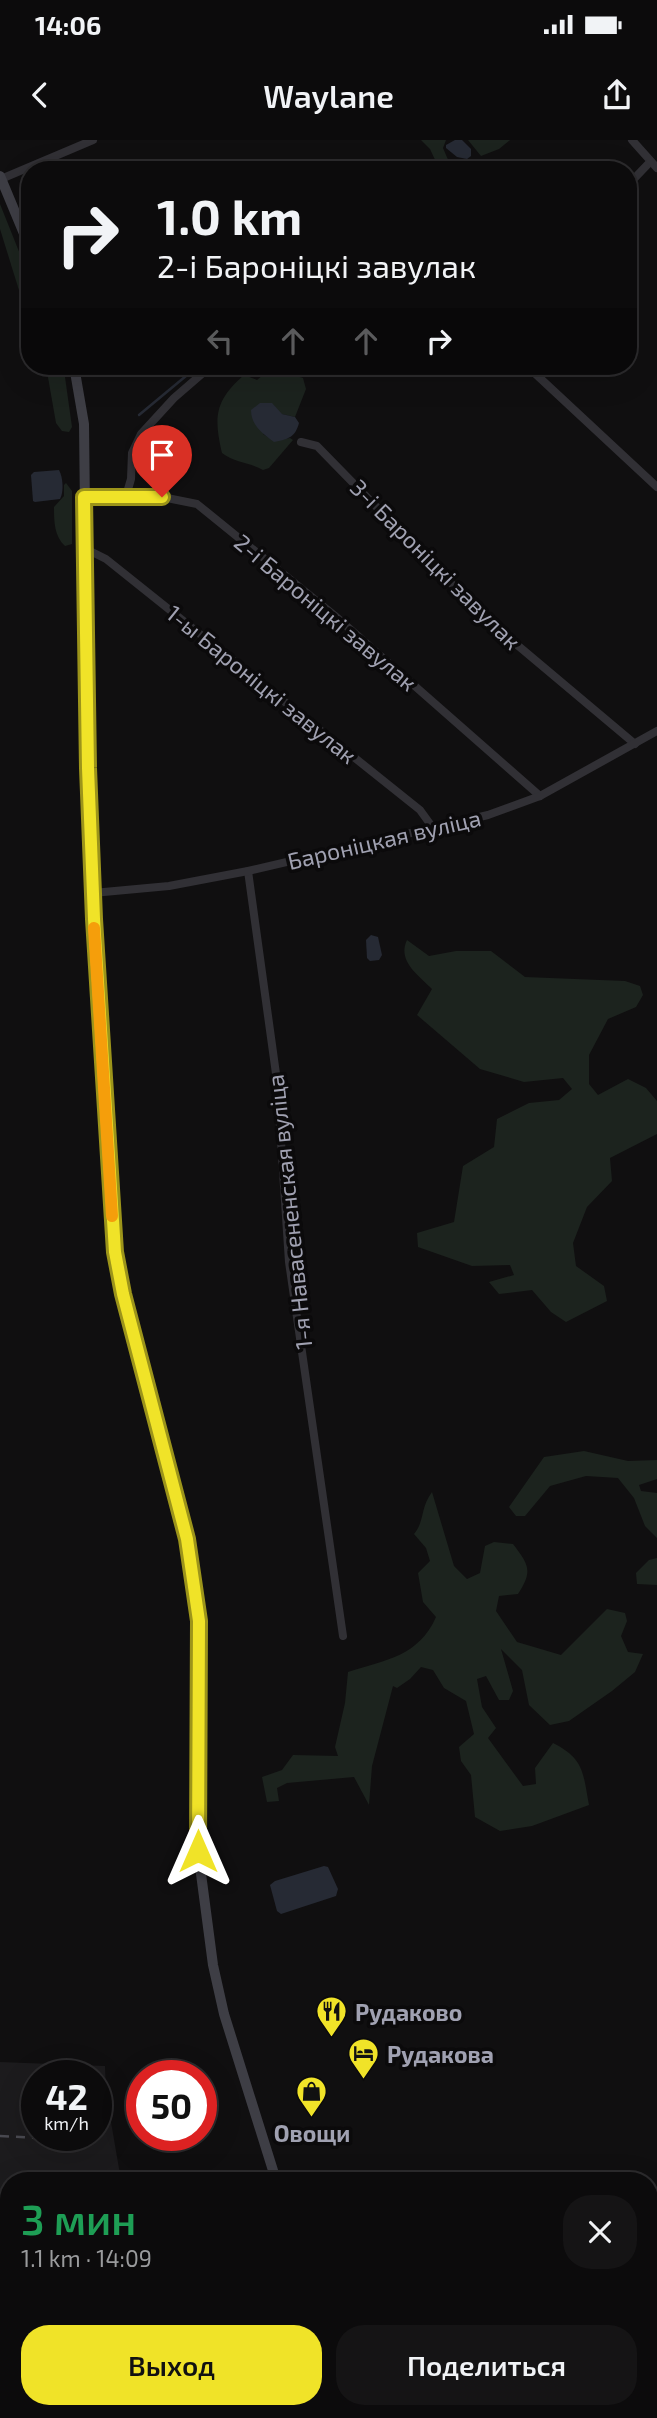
<!DOCTYPE html>
<html lang="ru">
<head>
<meta charset="utf-8">
<style>
  :root { --surface:#0c0b0c; --page:#151415; --text:#f1f3f6; --muted:#9a9b9d; --line:#2c2b2d; --accent:#f0e328 }
  body { margin:0; font-family:"Exo 2",sans-serif; background:var(--page); color:var(--text); height:100vh; display:flex; flex-direction:column; font-size:26px; white-space:nowrap }
  * { box-sizing:border-box; margin:0 }
  p { font-size:23px; color:var(--muted) }
  .icon { flex:none; width:38px; height:38px; fill:none; stroke:currentColor; stroke-width:2; stroke-linecap:round; stroke-linejoin:round }
  .map { position:relative; flex:1; overflow:hidden }
  .details { position:absolute; left:0px; top:2032px; width:658px; height:247px; display:flex; flex-direction:column; background:var(--surface); border-radius:28px 28px 0 0; box-shadow:0 7px 28px #0002,0 0 0 2px var(--line) }
  .details>* { flex:none }
  .guide { position:absolute; left:21px; top:21px; width:616px; height:214px; border-radius:28px; box-shadow:0 7px 28px #0002,0 0 0 2px var(--line); background:#0c0b0c; color:var(--text); overflow:hidden }
  .speed { position:absolute; left:21px; top:1920px; display:flex; gap:14px; font-size:35px; font-weight:700; text-align:center }
  .speed>* { display:grid; place-content:center; width:91px; height:91px; border-radius:50%; background:var(--surface); box-shadow:0 7px 28px #0002,0 0 0 2px var(--line); line-height:1 }
  .speed small { font-size:18px; font-weight:400 }
  .speed .limit { border:10px solid #d22; background:#fff; color:#111 }
  .pin { position:absolute; display:grid; place-items:center; width:60px; height:60px; color:#fff; margin:-72px -30px; border-radius:50% 50% 50% 0; rotate:-45deg; box-shadow:0 0 7px #0007 }
  .pin .icon { rotate:45deg }
  .me { position:absolute; width:77px; margin:-38px; rotate:0deg; stroke-linejoin:round; filter:drop-shadow(0 0 5px #0008) }
  .turn { display:flex; align-items:center; gap:24px; height:147px; padding:0 21px; font-size:32px }
  .turn .icon { width:91px; height:91px; stroke-width:2.5 }
  .turn b { display:block; font-size:49px; line-height:60px }
  .lanes { display:flex; align-items:center; height:66px; padding:0 21px; background:#0003; justify-content:center; gap:35px; direction:ltr }
  .lanes .off { opacity:.35 }
  .round { display:grid; place-items:center; flex:none; width:74px; height:74px; border-radius:28px; background:var(--page) }
  .headline { display:flex; align-items:center; justify-content:space-between; height:119px; padding:0 21px }
  h1 { font-size:42px; font-weight:600; line-height:52px; color:#1e9e55 }
  .primary-button { display:flex; gap:14px; margin-top:auto; padding:14px 21px }
  .primary-button a { flex:1; height:80px; border-radius:28px; background:var(--accent); color:#111; font-size:28px; font-weight:600; line-height:80px; text-align:center }
  .primary-button a+a { background:var(--page); color:var(--text) }
  .status { display:flex; justify-content:space-between; align-items:center; height:49px; padding:0 35px; background:var(--surface); direction:ltr }
  .status svg { height:19px; fill:currentColor }
  header { display:flex; justify-content:space-between; align-items:center; height:91px; padding:0 21px; background:var(--surface); font-size:32px; font-weight:600 }
  .map>svg:first-child { display:block }
  .built { fill:#1c1b1d; fill-rule:evenodd }
  .green { fill:#1c231e }
  .water { fill:#262a34 }
  .lines { fill:none; stroke-linecap:round; stroke-linejoin:round }
  .stream { stroke:#262a34; stroke-width:2.5 }
  .street { stroke:#313035; stroke-width:8 }
  .secondary { stroke:#3e3e45; stroke-width:10 }
  .rail { stroke:#494950; stroke-width:2.5; stroke-dasharray:9 7; stroke-linecap:butt }
  .route-casing { stroke:#9c941a; stroke-width:18 }
  .route { stroke:#f0e328; stroke-width:12 }
  .slow { stroke:#f59e0b; stroke-width:12 }
  .labels { text-anchor:middle; dominant-baseline:central; stroke-width:7; stroke-linejoin:round; paint-order:stroke }
  .street-label { font-size:23px; fill:#a0a1b1; stroke:#0b0a0b }
  .poi-label { font-size:23px; font-weight:bold; fill:#a0a1b1; stroke:#0b0a0b; text-anchor:start }
</style>
</head>
<body>
<div class="status"><b>14:06</b><svg viewBox="0 0 49 12"><path d="M0 12V9h3v3zM5 12V6h3v6zM10 12V3h3v9zM15 12V0h3v12zM26 1h20v11H26zM47 4h2v5h-2z"/></svg></div>
<header><svg class="icon" aria-label="back" viewBox="0 0 24 24"><path d="M15 5l-7 7 7 7"/></svg>Waylane<svg class="icon" aria-label="share" viewBox="0 0 24 24"><path d="M12 15V3M7 8l5-5 5 5M5 13v7h14v-7"/></svg></header>
<div class="map">
<svg width="657" height="2278" viewBox="0 0 657 2278">
  <rect width="100%" height="100%" fill="#100f10"/>
  <g class="built">
    <path d="M 0,1922 L 105,1926 L 106,1953 L 121,2040 L 9,2040 L 9,2068 L 0,2068 ZM 37,1936 L 96,1936 L 96,1995 L 37,1995 Z"/>
    <path d="M 9,2178 L 9,2270 L 318,2270 L 322,2278 L 0,2278 L 0,2179 Z"/>
  </g>
  <g class="green">
    <path d="M 421,0 L 446,0 L 443,8 L 449,22 L 459,30 L 434,30 L 437,24 L 430,9 Z"/>
    <path d="M 468,0 L 510,0 L 499,9 L 481,16 Z"/>
    <path d="M 0,64 L 30,139 L 30,163 L 22,160 L 0,89 Z"/>
    <path d="M 46,226 L 62,226 L 64,230 L 72,287 L 69,292 L 62,291 L 56,283 Z"/>
    <path d="M 270,226 L 281,226 L 287,233 L 303,238 L 306,249 L 295,277 L 282,274 L 263,294 L 274,301 L 290,298 L 293,300 L 269,328 L 263,330 C 249,322 235,323 222,313 C 214,278 214,261 244,235 L 257,240 L 269,230 Z"/>
    <path d="M 66,343 L 72,351 L 72,404 L 65,406 C 54,396 54,381 54,367 L 64,356 L 64,345 Z"/>
    <path d="M 407,800 L 429,816 L 456,811 L 491,811 L 525,837 L 625,841 L 640,846 L 643,855 L 636,867 L 608,879 L 589,915 L 589,944 L 598,955 L 628,939 L 646,948 L 657,961 L 657,994 L 610,1018 L 612,1041 L 587,1067 L 573,1103 L 576,1126 L 604,1146 L 607,1161 L 566,1182 L 551,1172 L 532,1150 L 499,1154 L 489,1142 L 514,1135 L 510,1125 L 472,1126 L 418,1107 L 417,1093 L 454,1082 L 463,1026 L 494,1007 L 497,979 L 529,963 L 559,960 L 572,949 L 563,938 L 524,942 L 480,929 L 417,875 L 432,849 C 418,835 397,821 407,800 Z"/>
    <path d="M 584,1311 L 628,1321 L 657,1320 L 657,1339 L 639,1345 L 641,1351 L 657,1353 L 657,1398 L 645,1386 L 634,1358 L 618,1338 L 586,1336 L 550,1346 L 525,1376 L 516,1376 L 509,1367 L 544,1317 Z"/>
    <path d="M 432,1352 L 454,1426 L 467,1439 L 480,1433 L 485,1406 L 494,1402 L 513,1404 C 529,1425 533,1431 518,1454 L 499,1456 L 496,1471 L 517,1502 L 561,1515 L 607,1469 L 625,1473 L 627,1481 L 621,1496 L 628,1512 L 643,1514 L 635,1532 L 612,1551 L 569,1581 L 550,1585 L 529,1565 L 522,1530 L 501,1509 L 513,1551 L 509,1560 L 499,1560 L 486,1536 L 477,1539 L 482,1567 L 496,1588 L 488,1598 L 523,1646 L 536,1644 L 535,1628 L 553,1603 C 585,1619 583,1634 589,1665 L 532,1686 L 500,1691 L 475,1677 L 471,1635 L 461,1621 L 459,1607 L 474,1594 L 466,1561 L 444,1548 L 433,1530 L 421,1527 L 410,1539 L 397,1548 L 393,1546 L 372,1626 L 369,1665 L 354,1637 L 287,1643 L 277,1648 L 279,1661 L 267,1662 L 262,1637 L 282,1630 L 293,1615 L 338,1616 L 335,1607 L 345,1563 L 348,1532 C 386,1520 419,1516 436,1477 L 423,1462 L 418,1433 L 430,1421 L 426,1408 L 414,1394 C 425,1381 420,1368 432,1352 Z"/>
    <path d="M 657,1418 L 657,1445 L 637,1444 L 636,1433 L 649,1420 Z"/>
    <path d="M 0,2110 L 9,2111 L 9,2148 L 0,2144 Z"/>
  </g>
  <g class="water">
    <path d="M 462,0 L 471,9 L 471,16 L 467,19 L 457,17 L 446,8 L 446,5 L 455,0 Z"/>
    <path d="M 260,263 L 272,263 L 282,274 L 295,277 L 299,283 C 295,298 288,299 274,302 C 262,293 251,285 251,270 Z"/>
    <path d="M 59,330 C 63,337 64,352 60,359 L 35,362 L 33,361 L 31,335 L 34,332 Z"/>
    <path d="M 371,795 L 378,797 L 382,815 L 379,820 L 370,821 L 367,818 L 366,800 Z"/>
    <path d="M 324,1726 L 328,1727 L 338,1749 L 336,1756 L 281,1774 L 277,1771 L 270,1745 L 275,1741 Z"/>
  </g>
  <g class="lines">
    <g class="stream">
      <path d="M 412,30 L 417,21"/>
      <path d="M 139,275 L 198,226"/>
    </g>
    <g class="street">
      <path d="M 632,0 L 657,28"/>
      <path d="M 1,39 L 93,0"/>
      <path d="M 628,45 L 650,22"/>
      <path d="M 527,226 L 657,347"/>
      <path d="M 301,302 L 317,306 L 485,478 L 635,604"/>
      <path d="M 126,356 L 131,339 L 132,313 L 141,294 L 174,258 L 211,226"/>
      <path d="M 84,357 L 162,357 L 197,364 L 334,475 L 540,656"/>
      <path d="M 84,408 L 106,419 L 420,670 L 433,688"/>
      <path d="M 248,731 L 277,941 L 289,1122 L 343,1496"/>
      <path d="M 93,753 L 169,746 L 248,731 L 488,675 L 540,656 L 657,591"/>
    </g>
    <g class="secondary">
      <path d="M 0,36 L 30,108"/>
      <path d="M 74,226 L 84,284 L 88,628 L 98,862 L 115,1112 L 123,1154 L 187,1400 L 199,1481 L 198,1711 L 213,1825 L 224,1874 L 276,2040"/>
      <path d="M 359,2270 L 362,2278"/>
    </g>
    <g class="rail">
      <path d="M 0,1996 L 39,1998"/>
      <path d="M 0,2098 L 9,2098"/>
      <path d="M 0,2150 L 9,2154"/>
      <path d="M 120,2270 L 125,2278"/>
      <path d="M 309,2270 L 313,2278"/>
      <path d="M 548,2270 L 555,2278"/>
    </g>
  </g>
  <g class="lines">
    <defs>
      <path id="route" d="M 162,357 L 84,357 L 88,628 L 94,779 L 115,1112 L 123,1154 L 187,1399 L 199,1481 L 198,1711"/>
    </defs>
    <use href="#route" class="route-casing"/>
    <use href="#route" class="route"/>
    <path class="slow" d="M 94,788 L 112,1076"/>
  </g>
  <defs>
    <symbol id="restaurant-pin" viewBox="-11 -11 22 30"><path d="M0 17L-7.5 6A9.5 9.5 0 1 1 7.5 6Z" fill="#f0e328" stroke="#0b0a0b"/><path d="M-5-6h1v4h1v-4h1v4h1v-4h1v5L-1.5 .5V6h-2V.5L-5-1ZM5-6V6H3V1.5H1.5Q1.5-4 5-6Z" fill="#111"/></symbol>
    <symbol id="hotel-pin" viewBox="-11 -11 22 30"><path d="M0 17L-7.5 6A9.5 9.5 0 1 1 7.5 6Z" fill="#f0e328" stroke="#0b0a0b"/><path d="M-6-4.5h1.5V1H6V5H4.5V3h-9V5H-6ZM-4 0a1.8 1.8 0 1 1 3.6 0ZM.5 0V-2.5h3Q6-2.5 6 0Z" fill="#111"/></symbol>
    <symbol id="shop-pin" viewBox="-11 -11 22 30"><path d="M0 17L-7.5 6A9.5 9.5 0 1 1 7.5 6Z" fill="#f0e328" stroke="#0b0a0b"/><path d="M-5-2.5h2.3a2.7 3.5 0 0 1 5.4 0H5L5.5 6h-11ZM-1.5-2.5h3a1.5 2.3 0 0 0-3 0Z" fill="#111"/></symbol>
  </defs>
  <g fill-rule="evenodd">
    <use href="#restaurant-pin" x="314" y="1854" width="35" height="47"/>
    <use href="#hotel-pin" x="346" y="1896" width="35" height="47"/>
    <use href="#shop-pin" x="294" y="1934" width="35" height="47"/>
  </g>
  <g class="labels">
    <g class="street-label">
      <text transform="translate(436 424) rotate(45)">3-і Бароніцкі завулак</text>
      <text transform="translate(326 472) rotate(40)">2-і Бароніцкі завулак</text>
      <text transform="translate(262 544) rotate(39)">1-ы Бароніцкі завулак</text>
      <text transform="translate(384 699) rotate(-13)">Бароніцкая вуліца</text>
      <text transform="translate(289 1072) rotate(-96)">1-я Навасененская вуліца</text>
    </g>
    <g class="poi-label">
      <text x="355" y="1872">Рудаково</text>
      <text x="387" y="1914">Рудакова</text>
      <text x="312" y="1993" text-anchor="middle">Овощи</text>
    </g>
  </g>
</svg>
<div class="speed"><div>42<small>km/h</small></div><div class="limit">50</div></div>
<div class="pin" style="left:162px;top:357px;background:#d93025"><svg class="icon" aria-label="arrive" viewBox="0 0 24 24"><path d="M6 21V4h12l-3 4 3 4H6"/></svg></div>
<svg class="me" style="left:198px;top:1711px" viewBox="-20 -20 40 40"><path d="M0-17L14 15 0 8-14 15z" fill="#f0e328" stroke="#fff" stroke-width="4"/></svg>
<div class="guide">
<div class="turn"><svg class="icon" aria-label="right" viewBox="0 0 24 24"><path d="M7 20v-9h11M14 6l5 5-5 5"/></svg><div><b>1.0 km</b>2-і Бароніцкі завулак</div></div>
<div class="lanes"><svg class="icon off" aria-label="left" viewBox="0 0 24 24"><path d="M17 20v-9H6M10 6l-5 5 5 5"/></svg><svg class="icon off" aria-label="ahead" viewBox="0 0 24 24"><path d="M12 20V5M6 11l6-6 6 6"/></svg><svg class="icon off" aria-label="ahead" viewBox="0 0 24 24"><path d="M12 20V5M6 11l6-6 6 6"/></svg><svg class="icon" aria-label="right" viewBox="0 0 24 24"><path d="M7 20v-9h11M14 6l5 5-5 5"/></svg></div>
</div>
<section class="details">
<div class="headline"><div><h1>3 мин</h1><p>1.1 km · 14:09</p></div><a class="round"><svg class="icon" aria-label="close" viewBox="0 0 24 24"><path d="M6 6l12 12M18 6L6 18"/></svg></a></div>
<div class="primary-button"><a>Выход</a><a>Поделиться</a></div>
</section>
</div>
</body>
</html>
